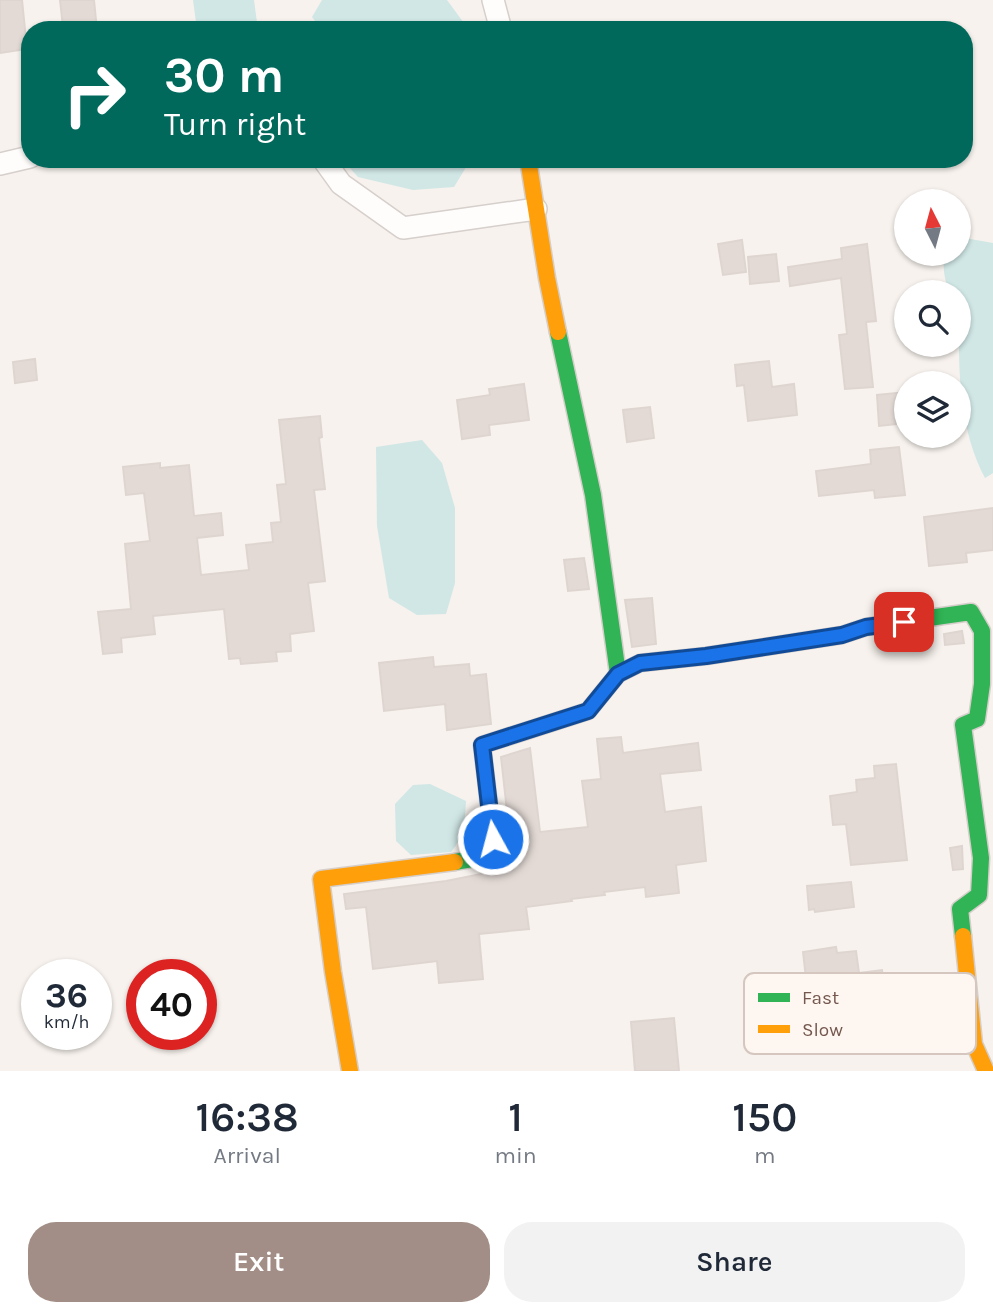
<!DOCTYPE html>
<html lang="en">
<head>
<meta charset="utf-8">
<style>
  :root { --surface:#fff; --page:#f2f2f3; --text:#1f2937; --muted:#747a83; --accent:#a28e86 }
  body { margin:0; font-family:Karla,sans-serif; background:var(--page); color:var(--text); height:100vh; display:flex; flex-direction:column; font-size:26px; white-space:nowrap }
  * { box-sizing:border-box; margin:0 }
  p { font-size:23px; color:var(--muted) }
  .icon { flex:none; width:38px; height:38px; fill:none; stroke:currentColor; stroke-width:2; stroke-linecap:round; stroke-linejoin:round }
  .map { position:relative; height:1071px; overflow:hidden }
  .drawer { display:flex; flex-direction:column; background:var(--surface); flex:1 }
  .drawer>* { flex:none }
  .hud { position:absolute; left:21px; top:21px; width:952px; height:147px; border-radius:28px; box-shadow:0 2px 5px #0004; background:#00695c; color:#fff; overflow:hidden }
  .needle { width:46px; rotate:354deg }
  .buttons { position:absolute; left:894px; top:189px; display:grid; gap:14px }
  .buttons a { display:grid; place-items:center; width:77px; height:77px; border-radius:50%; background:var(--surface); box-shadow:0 2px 5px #0004; font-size:35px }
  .speed { position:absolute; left:21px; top:959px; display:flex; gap:14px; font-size:35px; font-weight:700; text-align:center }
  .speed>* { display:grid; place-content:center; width:91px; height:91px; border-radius:50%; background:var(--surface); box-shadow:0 2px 5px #0004; line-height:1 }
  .speed small { font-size:18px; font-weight:400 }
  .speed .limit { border:10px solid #d22; background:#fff; color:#111 }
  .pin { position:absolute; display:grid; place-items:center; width:60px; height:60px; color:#fff; margin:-30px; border-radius:14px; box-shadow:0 4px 10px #0006 }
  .me { position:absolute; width:77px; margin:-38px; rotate:353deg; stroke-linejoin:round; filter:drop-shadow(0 0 5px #0008) }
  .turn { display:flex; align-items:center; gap:24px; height:147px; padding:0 28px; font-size:32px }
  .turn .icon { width:91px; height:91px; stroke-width:2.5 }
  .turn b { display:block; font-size:49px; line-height:60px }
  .eta { display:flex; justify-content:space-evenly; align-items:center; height:119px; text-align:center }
  .eta b { font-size:42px; font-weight:600; line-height:49px }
  .button { display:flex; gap:14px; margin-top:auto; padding:14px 28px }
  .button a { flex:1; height:80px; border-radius:28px; background:var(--accent); color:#fff; font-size:28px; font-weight:600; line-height:80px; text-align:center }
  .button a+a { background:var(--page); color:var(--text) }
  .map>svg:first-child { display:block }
  .water { fill:#d0e7e6 }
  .building { fill:#e3dad5; stroke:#dfd5d0; stroke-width:2 }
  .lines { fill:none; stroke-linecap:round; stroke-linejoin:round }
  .street-casing { stroke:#d6cfcb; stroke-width:24 }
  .fast-casing { stroke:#d6ceca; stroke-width:19 }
  .slow-casing { stroke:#d6ceca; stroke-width:19 }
  .street { stroke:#fefdfc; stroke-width:21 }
  .fast { stroke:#30b455; stroke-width:16 }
  .slow { stroke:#ff9f0a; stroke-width:16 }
  .route-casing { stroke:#114b97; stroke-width:18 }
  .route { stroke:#1a73e8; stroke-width:12 }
  .key { fill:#fef6f0; stroke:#d5c7c0; stroke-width:2 }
  .key-label { font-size:19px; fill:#74584f }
</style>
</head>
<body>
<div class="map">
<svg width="993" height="1071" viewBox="0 0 993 1071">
  <rect width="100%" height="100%" fill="#f7f2ed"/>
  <g class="water">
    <path d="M 193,0 L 254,0 L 258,30 L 197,30 Z"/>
    <path d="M 322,0 L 447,0 L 469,30 L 322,30 L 312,17 Z"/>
    <path d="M 342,159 L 471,159 L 454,187 L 413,190 L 358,177 Z"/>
    <path d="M 959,237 L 993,243 L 993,473 L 985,478 C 955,421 959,355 959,292 L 949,292 C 945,280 941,266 946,254 L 959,254 Z"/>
    <path d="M 422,440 L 442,463 L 455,508 L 455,583 L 446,614 L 417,615 L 389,598 L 377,526 L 376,447 Z"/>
    <path d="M 430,784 L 466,801 C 465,820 464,837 451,852 L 411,855 L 396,841 L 395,804 L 413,785 Z"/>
  </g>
  <g class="building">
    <path d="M 0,0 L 22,0 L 27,49 L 0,53 Z"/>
    <path d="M 60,0 L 94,0 L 97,30 L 70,30 L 69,27 L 63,27 Z"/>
    <path d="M 742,240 L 746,272 L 723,275 L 718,244 Z"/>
    <path d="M 867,244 L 876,321 L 866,322 L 873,387 L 845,389 L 839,335 L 847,334 L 841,278 L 790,286 L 788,267 L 842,259 L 841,248 Z"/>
    <path d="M 776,254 L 779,281 L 750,284 L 748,257 Z"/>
    <path d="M 35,359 L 37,380 L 15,383 L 13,362 Z"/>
    <path d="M 769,361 L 772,387 L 794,384 L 797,415 L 748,421 L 744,385 L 737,386 L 735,365 Z"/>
    <path d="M 524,384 L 529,420 L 489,425 L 490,435 L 462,439 L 457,400 L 490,395 L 489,389 Z"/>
    <path d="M 906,392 L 906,423 L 879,426 L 877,395 Z"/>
    <path d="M 650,407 L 654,438 L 627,442 L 623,410 Z"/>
    <path d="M 320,416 L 322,437 L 319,438 L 325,489 L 314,490 L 325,581 L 308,583 L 314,631 L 290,634 L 291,651 L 276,652 L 277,661 L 241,664 L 240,658 L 229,659 L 224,609 L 153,616 L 155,634 L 121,638 L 122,652 L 103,654 L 98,612 L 131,609 L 125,544 L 150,541 L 144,493 L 126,495 L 123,467 L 160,463 L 160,468 L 189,465 L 194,516 L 221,513 L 223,535 L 197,538 L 201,575 L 249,570 L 246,545 L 273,542 L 271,523 L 281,522 L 277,485 L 286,484 L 279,420 Z"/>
    <path d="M 899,447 L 905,495 L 875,498 L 874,490 L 819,496 L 816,471 L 871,464 L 870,450 Z"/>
    <path d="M 993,508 L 993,550 L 966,553 L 967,562 L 929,566 L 924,517 Z"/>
    <path d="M 584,558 L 589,589 L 568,591 L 564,560 Z"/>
    <path d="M 652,598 L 656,644 L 632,647 L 625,600 Z"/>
    <path d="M 962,631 L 964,643 L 945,645 L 944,634 Z"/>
    <path d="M 433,657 L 434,667 L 469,664 L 470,676 L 486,674 L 491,724 L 447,730 L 445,704 L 384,711 L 379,663 Z"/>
    <path d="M 621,737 L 623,753 L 698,743 L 701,770 L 660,774 L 665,812 L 701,807 L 706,861 L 676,865 L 679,893 L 646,897 L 645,887 L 604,892 L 605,895 L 571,899 L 572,901 L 526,907 L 529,929 L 479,934 L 483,979 L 439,983 L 437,961 L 373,969 L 366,907 L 346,909 L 344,894 L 446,881 L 496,871 L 508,848 L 510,838 L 501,757 L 530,748 L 540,832 L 588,827 L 582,781 L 601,779 L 597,739 Z"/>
    <path d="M 896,764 L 907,860 L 851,865 L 846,824 L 833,825 L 830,796 L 857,792 L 856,780 L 875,778 L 874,766 Z"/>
    <path d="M 962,846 L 963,869 L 953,870 L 950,848 Z"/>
    <path d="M 851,882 L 854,907 L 815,912 L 814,909 L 809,910 L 807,886 Z"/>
    <path d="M 836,947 L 837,953 L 856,951 L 859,973 L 882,970 L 884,989 L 860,992 L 862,1005 L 850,1006 L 853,1048 L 829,1050 L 823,987 L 814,989 L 812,977 L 806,978 L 803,952 Z"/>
    <path d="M 674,1018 L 679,1071 L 635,1071 L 631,1022 Z"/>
  </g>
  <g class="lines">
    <defs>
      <g id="street">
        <path d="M 493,0 L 501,30"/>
        <path d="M 323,159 L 341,184 L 403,228 L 536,209"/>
        <path d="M 0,164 L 30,157"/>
      </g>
      <g id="fast">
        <path d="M 618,674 L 640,663 L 706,656 L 842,635 L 866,627 L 971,612 L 982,631 L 982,684 L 977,719 L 963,725 L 981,858 L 979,895 L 960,909 L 963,936"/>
        <path d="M 455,862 L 483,857 L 493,839 L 482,745 L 588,711 L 618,674 L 593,495 L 558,332"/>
      </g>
      <g id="slow">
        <path d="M 528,159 L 547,278 L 558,332"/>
        <path d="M 963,936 L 974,1044 L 986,1071"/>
        <path d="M 350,1071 L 333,972 L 321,879 L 455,862"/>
      </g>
    </defs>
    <use href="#street" class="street-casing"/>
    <use href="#fast" class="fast-casing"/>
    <use href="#slow" class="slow-casing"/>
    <use href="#street" class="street"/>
    <use href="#fast" class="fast"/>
    <use href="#slow" class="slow"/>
  </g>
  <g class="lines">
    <defs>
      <path id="route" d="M 493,839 L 482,745 L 588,711 L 618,674 L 640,663 L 706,656 L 842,635 L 866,627 L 904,622"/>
    </defs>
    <use href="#route" class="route-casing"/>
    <use href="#route" class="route"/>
  </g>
  <rect x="744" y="973" width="232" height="81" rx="10" class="key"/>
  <rect x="758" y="993" width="32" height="9" fill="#30b455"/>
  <rect x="758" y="1025" width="32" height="8" fill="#ff9f0a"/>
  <g class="key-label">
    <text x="802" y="1004">Fast</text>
    <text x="802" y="1036">Slow</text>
  </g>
</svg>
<div class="buttons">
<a><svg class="needle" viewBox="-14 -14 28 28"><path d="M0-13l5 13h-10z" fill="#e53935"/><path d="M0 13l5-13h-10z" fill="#747a83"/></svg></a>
<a><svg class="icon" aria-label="search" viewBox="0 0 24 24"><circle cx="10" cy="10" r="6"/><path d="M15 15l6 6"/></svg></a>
<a><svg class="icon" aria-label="layers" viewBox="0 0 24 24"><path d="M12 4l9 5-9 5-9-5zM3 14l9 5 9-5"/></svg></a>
</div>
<div class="speed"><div>36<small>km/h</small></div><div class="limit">40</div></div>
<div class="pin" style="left:904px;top:622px;background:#d93025"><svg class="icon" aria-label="arrive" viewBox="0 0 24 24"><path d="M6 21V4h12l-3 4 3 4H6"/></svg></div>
<svg class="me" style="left:493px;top:839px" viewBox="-20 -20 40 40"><circle r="17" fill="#1a73e8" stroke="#fff" stroke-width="3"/><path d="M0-11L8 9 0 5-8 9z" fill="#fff"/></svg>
<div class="hud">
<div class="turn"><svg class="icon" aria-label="right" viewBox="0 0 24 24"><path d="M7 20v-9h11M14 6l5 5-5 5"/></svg><div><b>30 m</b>Turn right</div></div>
</div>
</div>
<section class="drawer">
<div class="eta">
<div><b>16:38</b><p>Arrival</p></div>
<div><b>1</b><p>min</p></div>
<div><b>150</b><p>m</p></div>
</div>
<div class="button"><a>Exit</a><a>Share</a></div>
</section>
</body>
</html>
